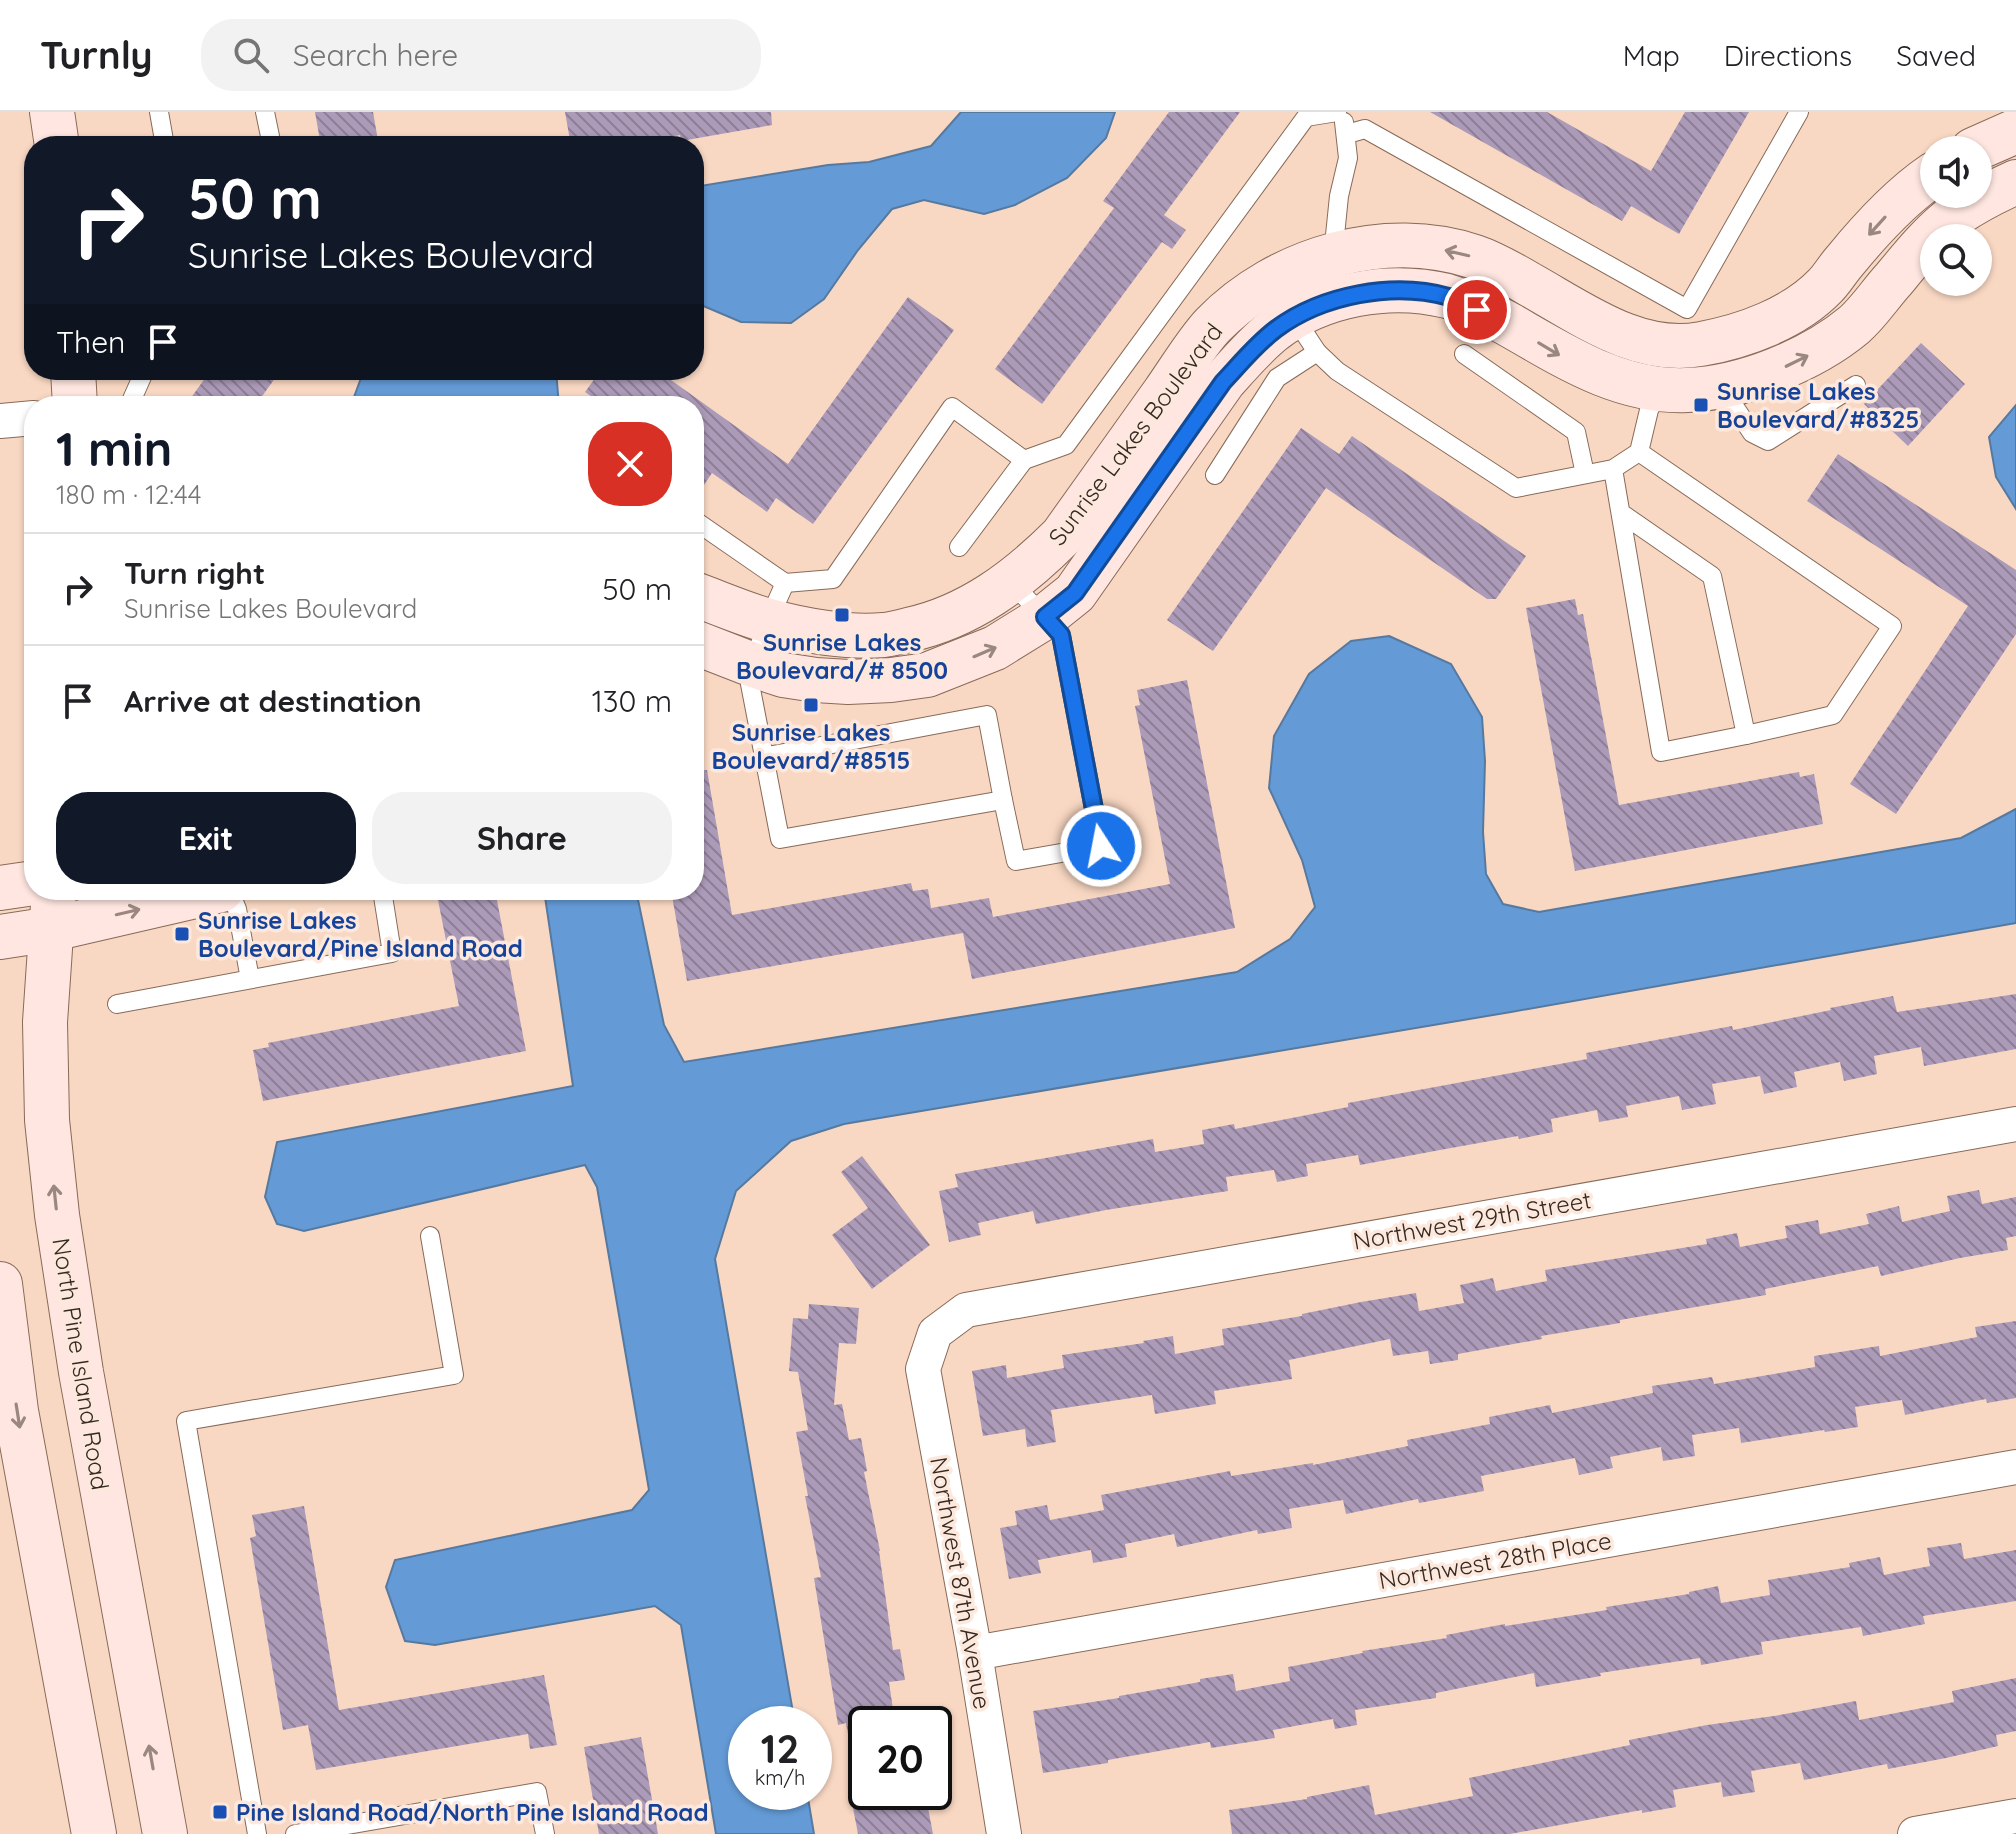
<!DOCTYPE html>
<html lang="en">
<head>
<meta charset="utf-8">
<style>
  :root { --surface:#fff; --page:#f2f2f2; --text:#202124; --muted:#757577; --line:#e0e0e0; --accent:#111827 }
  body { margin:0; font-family:Quicksand,sans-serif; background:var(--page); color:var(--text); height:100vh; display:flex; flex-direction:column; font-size:30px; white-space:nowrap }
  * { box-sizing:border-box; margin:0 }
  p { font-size:26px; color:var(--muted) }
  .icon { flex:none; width:44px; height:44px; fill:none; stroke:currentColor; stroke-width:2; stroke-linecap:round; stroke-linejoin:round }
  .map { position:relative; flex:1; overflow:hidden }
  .sheet { position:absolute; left:24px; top:284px; width:680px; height:504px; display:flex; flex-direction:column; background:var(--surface); border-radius:32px; box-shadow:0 2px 6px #0004 }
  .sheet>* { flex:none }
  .hud { position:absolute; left:24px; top:24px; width:680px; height:244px; border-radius:32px; box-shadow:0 2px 6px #0004; background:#111827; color:#fff; overflow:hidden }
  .tools { position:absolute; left:1920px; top:24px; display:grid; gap:16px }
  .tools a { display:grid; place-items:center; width:72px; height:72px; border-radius:50%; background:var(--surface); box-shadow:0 2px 6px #0004; font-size:40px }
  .speed { position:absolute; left:728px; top:1594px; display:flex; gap:16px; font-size:40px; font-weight:700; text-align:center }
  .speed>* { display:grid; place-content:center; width:104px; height:104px; border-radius:50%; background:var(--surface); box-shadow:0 2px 6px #0004; line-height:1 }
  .speed small { font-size:20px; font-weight:400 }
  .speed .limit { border:4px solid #111; border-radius:12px; background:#fff; color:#111 }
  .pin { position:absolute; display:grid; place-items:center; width:68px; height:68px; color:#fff; margin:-34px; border:4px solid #fff; border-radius:50%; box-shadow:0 2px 8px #0007 }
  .me { position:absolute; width:88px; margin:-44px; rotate:349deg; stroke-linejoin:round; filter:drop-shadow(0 0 6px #0008) }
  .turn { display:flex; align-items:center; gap:28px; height:168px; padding:0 32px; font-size:36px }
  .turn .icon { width:104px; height:104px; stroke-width:2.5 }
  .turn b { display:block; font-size:56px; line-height:68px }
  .then { display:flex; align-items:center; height:76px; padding:0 32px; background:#0003; gap:16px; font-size:30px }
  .round { display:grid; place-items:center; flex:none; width:84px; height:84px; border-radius:32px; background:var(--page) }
  .summary { display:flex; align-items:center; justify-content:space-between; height:136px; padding:0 32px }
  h1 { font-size:48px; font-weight:800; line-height:60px; color:var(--accent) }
  .primary-button { display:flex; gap:16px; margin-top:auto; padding:16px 32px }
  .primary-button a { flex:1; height:92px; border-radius:32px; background:var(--accent); color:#fff; font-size:32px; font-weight:800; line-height:92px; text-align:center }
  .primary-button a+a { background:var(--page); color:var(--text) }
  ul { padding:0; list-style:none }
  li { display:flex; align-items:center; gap:24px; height:112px; padding:0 32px; border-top:2px solid var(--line) }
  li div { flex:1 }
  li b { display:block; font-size:30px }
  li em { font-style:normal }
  header { display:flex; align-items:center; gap:48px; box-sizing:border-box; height:112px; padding:0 40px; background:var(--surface); border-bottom:2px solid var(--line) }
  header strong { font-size:38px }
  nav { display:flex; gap:44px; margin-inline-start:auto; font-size:28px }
  .search { width:560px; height:72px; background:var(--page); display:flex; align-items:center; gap:20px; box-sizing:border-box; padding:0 28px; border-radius:32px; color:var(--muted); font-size:30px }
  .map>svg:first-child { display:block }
  .water { fill:#649bd6; stroke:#5679a0; stroke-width:2 }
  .building { fill:url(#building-back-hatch) }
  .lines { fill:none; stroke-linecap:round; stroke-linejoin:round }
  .lane-casing { stroke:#886a58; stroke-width:20 }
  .street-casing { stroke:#886a58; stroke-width:36 }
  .secondary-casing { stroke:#886a58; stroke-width:46 }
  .lane { stroke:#fff; stroke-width:18 }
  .street { stroke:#fff; stroke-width:34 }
  .secondary { stroke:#ffe6e0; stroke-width:44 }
  .oneway { stroke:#9a8880 }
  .route-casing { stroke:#114b97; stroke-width:20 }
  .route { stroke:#1a73e8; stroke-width:14 }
  .transit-dot { fill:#1a4fb4; stroke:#fce8dc; stroke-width:3 }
  .labels { text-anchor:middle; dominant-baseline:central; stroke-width:7; stroke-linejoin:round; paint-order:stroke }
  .transit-label { font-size:24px; font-weight:bold; fill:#164399; stroke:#fce8dc; text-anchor:start }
  .street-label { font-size:24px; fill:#362921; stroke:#fce8dc }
</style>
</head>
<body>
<header>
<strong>Turnly</strong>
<div class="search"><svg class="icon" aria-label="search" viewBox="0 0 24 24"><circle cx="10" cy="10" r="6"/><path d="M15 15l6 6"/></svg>Search here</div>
<nav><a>Map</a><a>Directions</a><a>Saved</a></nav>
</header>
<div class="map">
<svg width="2016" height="1722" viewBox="0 0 2016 1722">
  <defs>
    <pattern id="building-back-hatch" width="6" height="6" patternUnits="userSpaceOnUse" patternTransform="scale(2)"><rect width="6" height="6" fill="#ac9bb8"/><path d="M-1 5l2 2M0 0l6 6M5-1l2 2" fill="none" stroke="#8d7e95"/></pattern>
  </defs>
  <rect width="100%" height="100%" fill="#f9d8c3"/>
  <g class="water">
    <path d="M 961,0 L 1115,0 L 1106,26 L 1067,66 L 1015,93 L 984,102 L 924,88 L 892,97 L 858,138 L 824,187 L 791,211 L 741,210 L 694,190 L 694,75 L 828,53 L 869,50 L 931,34 Z"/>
    <path d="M 364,258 L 556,258 L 559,294 L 361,294 L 354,285 Z"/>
    <path d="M 2016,293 L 2016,397 L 1996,365 L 1989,325 Z"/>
    <path d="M 1389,524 L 1451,552 L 1482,605 L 1485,649 L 1483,720 L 1486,762 L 1503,792 L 1539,800 L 1961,726 L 2016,697 L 2016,811 L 1511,900 L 844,1012 L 791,1029 L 736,1079 L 715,1147 L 795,1612 L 746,1612 L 746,1680 L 807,1680 L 814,1722 L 716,1722 L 681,1513 L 655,1494 L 435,1533 L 405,1529 L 386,1475 L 395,1448 L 632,1398 L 649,1378 L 597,1075 L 585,1053 L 304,1119 L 277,1112 L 265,1085 L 277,1030 L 573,974 L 544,778 L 636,778 L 664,913 L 684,950 L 1237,860 L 1290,827 L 1315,795 L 1302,748 L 1269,676 L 1274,624 L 1309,562 L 1351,529 Z"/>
  </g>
  <g class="building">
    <path d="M 315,0 L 373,0 L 379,34 L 321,34 Z"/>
    <path d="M 565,0 L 771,0 L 772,13 L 681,29 L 680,23 L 617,34 L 571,34 Z"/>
    <path d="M 1169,0 L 1240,0 L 1164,103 L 1186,118 L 1172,137 L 1162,130 L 1042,292 L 995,257 L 1114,96 L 1103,89 Z"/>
    <path d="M 1430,0 L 1547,0 L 1651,59 L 1685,0 L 1749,0 L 1679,122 L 1631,94 L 1622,109 Z"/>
    <path d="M 908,185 L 954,218 L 813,412 L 776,386 L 767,400 L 712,361 L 694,388 L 694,294 L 605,294 L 585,280 L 601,258 L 657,258 L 788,352 Z"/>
    <path d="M 1921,231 L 1965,272 L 1908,334 L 1864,292 Z"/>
    <path d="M 211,258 L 281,258 L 255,294 L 185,294 Z"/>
    <path d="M 1301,316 L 1339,342 L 1352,324 L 1526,444 L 1496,487 L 1487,487 L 1326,376 L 1213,539 L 1167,508 Z"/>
    <path d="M 1838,342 L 2016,458 L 2016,522 L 1896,702 L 1850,672 L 1968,494 L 1807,389 Z"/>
    <path d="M 1575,487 L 1578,503 L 1583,502 L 1619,693 L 1799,660 L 1800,665 L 1814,662 L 1823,712 L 1575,759 L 1526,496 Z"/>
    <path d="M 1187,568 L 1235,816 L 972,867 L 963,821 L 687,869 L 671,778 L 694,778 L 694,659 L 707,658 L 732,803 L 911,771 L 913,779 L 928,777 L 931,796 L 989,786 L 993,805 L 1170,772 L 1135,594 L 1140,593 L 1137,578 Z"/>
    <path d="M 436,778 L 495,778 L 526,939 L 263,989 L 253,938 L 269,935 L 268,931 L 459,894 Z"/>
    <path d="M 2016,882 L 2016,937 L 1924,954 L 1921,935 L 1874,944 L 1877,962 L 1844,969 L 1840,950 L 1794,960 L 1797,975 L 1764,982 L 1760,964 L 1712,972 L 1716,992 L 1682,998 L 1679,984 L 1626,994 L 1628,1005 L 1599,1010 L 1597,998 L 1551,1007 L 1553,1020 L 1519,1027 L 1518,1024 L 1440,1038 L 1360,1053 L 1358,1043 L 1306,1052 L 1308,1064 L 1277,1070 L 1274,1058 L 1226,1065 L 1228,1079 L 1106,1098 L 1036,1112 L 1033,1099 L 978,1111 L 981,1123 L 949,1130 L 939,1079 L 958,1075 L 955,1062 L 1153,1027 L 1155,1040 L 1204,1032 L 1202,1018 L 1234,1012 L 1235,1017 L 1348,995 L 1348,991 L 1587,947 L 1586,941 L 1732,914 L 1733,918 L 1831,898 L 1830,896 L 1893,884 L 1897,900 Z"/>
    <path d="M 862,1044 L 930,1133 L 872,1177 L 832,1123 L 868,1096 L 841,1060 Z"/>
    <path d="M 1979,1078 L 1982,1092 L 2016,1085 L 2016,1124 L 2006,1126 L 2008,1138 L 1960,1146 L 1881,1164 L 1878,1154 L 1765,1177 L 1766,1183 L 1620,1208 L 1620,1211 L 1541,1224 L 1542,1227 L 1458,1242 L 1458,1248 L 1430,1252 L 1428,1239 L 1393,1244 L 1390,1227 L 1289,1248 L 1292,1267 L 1214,1279 L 1216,1292 L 1155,1302 L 1152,1283 L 1051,1298 L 1056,1330 L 1027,1335 L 1025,1317 L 983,1324 L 972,1259 L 1006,1253 L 1007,1266 L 1064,1256 L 1062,1243 L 1144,1231 L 1143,1229 L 1173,1224 L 1175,1242 L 1224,1233 L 1222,1217 L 1302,1204 L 1302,1202 L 1361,1190 L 1416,1181 L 1419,1199 L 1464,1191 L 1460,1173 L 1493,1166 L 1496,1179 L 1547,1169 L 1545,1158 L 1707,1132 L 1706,1127 L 1737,1121 L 1740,1135 L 1787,1126 L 1785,1114 L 1818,1108 L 1820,1122 L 1869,1112 L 1866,1102 L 1899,1094 L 1902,1110 L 1950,1099 L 1947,1084 Z"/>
    <path d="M 809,1192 L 859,1196 L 856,1232 L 839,1231 L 834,1293 L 842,1292 L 849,1328 L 861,1326 L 867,1359 L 864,1360 L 880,1439 L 879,1439 L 893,1538 L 900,1537 L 905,1568 L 889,1570 L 894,1604 L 866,1608 L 866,1655 L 854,1656 L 846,1611 L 838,1613 L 814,1466 L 821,1465 L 805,1384 L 808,1384 L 796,1320 L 808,1318 L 798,1260 L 789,1259 L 793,1206 L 808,1207 Z"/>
    <path d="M 2016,1209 L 2016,1286 L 1987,1291 L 1986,1287 L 1905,1303 L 1902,1288 L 1855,1295 L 1858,1315 L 1825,1320 L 1824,1318 L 1741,1331 L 1739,1316 L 1692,1323 L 1695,1344 L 1663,1349 L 1661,1335 L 1610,1345 L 1613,1356 L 1579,1363 L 1575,1346 L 1481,1364 L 1484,1379 L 1419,1391 L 1418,1387 L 1346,1402 L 1343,1388 L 1289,1397 L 1292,1416 L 1258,1422 L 1257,1418 L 1177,1435 L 1174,1422 L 1125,1432 L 1127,1445 L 1093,1451 L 1091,1438 L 1038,1448 L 1041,1461 L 1009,1467 L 1000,1416 L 1017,1413 L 1015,1399 L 1047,1393 L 1050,1408 L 1104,1398 L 1101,1383 L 1230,1359 L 1231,1364 L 1313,1351 L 1313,1353 L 1408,1334 L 1407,1328 L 1490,1312 L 1489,1305 L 1550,1293 L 1552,1301 L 1653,1281 L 1652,1274 L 1712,1265 L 1714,1272 L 1815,1255 L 1814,1244 L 1879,1234 L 1880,1244 L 1977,1225 L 1975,1215 Z"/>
    <path d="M 304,1394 L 339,1598 L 544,1563 L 557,1633 L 530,1637 L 528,1622 L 316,1658 L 308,1613 L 283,1618 L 250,1426 L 256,1424 L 252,1403 Z"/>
    <path d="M 1961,1431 L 1964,1447 L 2016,1438 L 2016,1489 L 1923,1504 L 1925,1512 L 1863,1524 L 1861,1515 L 1761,1530 L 1763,1542 L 1701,1553 L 1700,1546 L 1600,1561 L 1601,1564 L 1536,1575 L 1534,1561 L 1436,1581 L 1436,1586 L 1355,1598 L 1357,1613 L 1335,1617 L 1333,1607 L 1273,1618 L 1275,1626 L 1211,1636 L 1210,1630 L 1108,1648 L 1108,1651 L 1043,1661 L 1033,1599 L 1119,1586 L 1119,1584 L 1200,1570 L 1200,1567 L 1233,1562 L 1236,1579 L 1290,1569 L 1288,1555 L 1363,1541 L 1362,1539 L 1447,1526 L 1446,1523 L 1505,1512 L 1505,1514 L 1607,1498 L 1606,1495 L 1689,1482 L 1689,1480 L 1718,1474 L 1721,1491 L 1770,1483 L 1768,1468 L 1850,1455 L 1849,1451 L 1880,1445 L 1884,1463 L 1930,1454 L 1927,1436 Z"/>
    <path d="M 2016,1566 L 2016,1619 L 1996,1623 L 1998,1634 L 1946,1646 L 1888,1657 L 1887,1652 L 1804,1668 L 1800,1651 L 1751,1659 L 1755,1680 L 1723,1685 L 1721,1670 L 1673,1678 L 1676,1695 L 1642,1701 L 1642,1698 L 1510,1722 L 1232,1722 L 1229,1698 L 1307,1687 L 1307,1685 L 1369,1673 L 1375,1703 L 1473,1684 L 1469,1666 L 1630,1633 L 1629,1628 L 1707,1613 L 1774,1604 L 1856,1589 L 1859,1608 L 1954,1590 L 1952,1579 Z"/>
    <path d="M 641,1625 L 658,1722 L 599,1722 L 584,1635 Z"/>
    <path d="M 850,1680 L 925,1680 L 933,1722 L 858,1722 Z"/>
  </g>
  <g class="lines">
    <defs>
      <g id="lane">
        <path d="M 159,0 L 165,34"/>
        <path d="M 265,0 L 272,34"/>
        <path d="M 1347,22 L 1365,17 L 1687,197 L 1799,0"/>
        <path d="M 1333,143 L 1339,84 L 1348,46 L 1344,10"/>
        <path d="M 1317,240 L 1337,259 L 1516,376 L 1613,357 L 1639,340 L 1649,298 L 1659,278"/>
        <path d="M 1464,242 L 1576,320 L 1585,362"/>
        <path d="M 1722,276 L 1752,321 L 1768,329 L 1856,273"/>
        <path d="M 129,294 L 145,258"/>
        <path d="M 1639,340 L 1892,514 L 1833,603 L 1746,623"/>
        <path d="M 1613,357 L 1661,640 L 1746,623 L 1712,464 L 1621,401"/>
        <path d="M 1215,363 L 1277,266 L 1317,240 L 1294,205"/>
        <path d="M 694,408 L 785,471 L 768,509 L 753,553 L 750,572 L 780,727 L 1003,688 L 987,603 L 763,645"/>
        <path d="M 959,435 L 1024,348"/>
        <path d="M 785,471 L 833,467 L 952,295 L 1024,348 L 1066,333 L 1306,5 L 1337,0"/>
        <path d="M 1003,688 L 1016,749 L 1101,734 L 1061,523 L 1011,470"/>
        <path d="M 229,778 L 237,797 L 250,867"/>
        <path d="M 117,892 L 392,841 L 382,778"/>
        <path d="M 257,1722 L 186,1309 L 454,1263 L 430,1124"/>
        <path d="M 295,1722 L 537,1680 L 545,1722"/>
      </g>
      <g id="street">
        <path d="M 0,309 L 34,306"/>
        <path d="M 975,1541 L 2016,1355"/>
        <path d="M 1004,1722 L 975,1541 L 923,1257 L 935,1221 L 966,1198 L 2016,1012"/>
        <path d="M 1915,1722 L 2016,1704"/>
      </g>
      <g id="secondary">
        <path d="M 52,0 L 57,34"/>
        <path d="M 1973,38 L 2016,19"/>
        <path d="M 73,258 L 75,294"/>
        <path d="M 694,482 C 719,491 744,502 769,509 C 804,519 848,526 884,523 C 892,522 900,520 908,518 C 969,505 1018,468 1062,424 C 1096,376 1130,329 1164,281 C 1179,260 1196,231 1213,213 C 1278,146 1386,115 1475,145 C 1493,151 1512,162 1529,172 C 1581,201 1638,244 1701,232 C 1745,224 1794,206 1825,174 C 1832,167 1837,158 1844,150 C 1870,118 1900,85 1934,62"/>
        <path d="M 694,530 L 753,553 L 783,563 L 816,568 L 848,570 L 891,568 L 927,563 L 995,536 L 1045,505 L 1075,481 L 1223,270 C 1239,252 1255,233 1274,218 C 1322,182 1389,170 1447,184 C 1464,189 1492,203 1508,212 C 1564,244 1620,281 1687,278 C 1743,276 1812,248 1854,213 C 1869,200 1881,181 1894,167 C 1913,144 1933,119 1957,102 C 1976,89 1996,79 2016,70"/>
        <path d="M 0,776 L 34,771"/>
        <path d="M 54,778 L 45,910 L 47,1008 L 57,1103 L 81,1260 L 165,1722"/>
        <path d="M 0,825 L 52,817 L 221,778"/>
        <path d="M 0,1172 L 16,1299 L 94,1722"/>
      </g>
    </defs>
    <use href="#lane" class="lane-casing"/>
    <use href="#street" class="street-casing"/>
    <use href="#secondary" class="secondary-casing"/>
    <use href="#lane" class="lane"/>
    <use href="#street" class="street"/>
    <use href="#secondary" class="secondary"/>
  </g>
  <defs><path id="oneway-shaft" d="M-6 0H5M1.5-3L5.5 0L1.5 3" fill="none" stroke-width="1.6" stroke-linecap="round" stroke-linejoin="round" transform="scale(2)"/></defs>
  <g class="oneway">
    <use href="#oneway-shaft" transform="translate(1877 114) rotate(132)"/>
    <use href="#oneway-shaft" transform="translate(1457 141) rotate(-167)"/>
    <use href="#oneway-shaft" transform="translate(1549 237) rotate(31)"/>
    <use href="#oneway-shaft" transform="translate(1797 249) rotate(-26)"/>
    <use href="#oneway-shaft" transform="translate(985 540) rotate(-23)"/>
    <use href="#oneway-shaft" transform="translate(128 800) rotate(-13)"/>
    <use href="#oneway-shaft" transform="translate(55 1085) rotate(-96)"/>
    <use href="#oneway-shaft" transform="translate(18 1304) rotate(81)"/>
    <use href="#oneway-shaft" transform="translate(151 1645) rotate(-100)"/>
  </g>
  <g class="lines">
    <defs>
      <path id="route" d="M 1101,734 L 1061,523 L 1045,505 L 1075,481 L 1223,270 C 1240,252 1256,232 1276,217 C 1322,183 1393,169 1449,185 C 1459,187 1468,193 1477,198"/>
    </defs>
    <use href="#route" class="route-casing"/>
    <use href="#route" class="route"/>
  </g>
  <g class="transit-dot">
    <rect x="1693" y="285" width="16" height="16" rx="4"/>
    <rect x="834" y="495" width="16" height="16" rx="4"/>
    <rect x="803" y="585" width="16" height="16" rx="4"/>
    <rect x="174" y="814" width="16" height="16" rx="4"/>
    <rect x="212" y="1692" width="16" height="16" rx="4"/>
  </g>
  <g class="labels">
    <g class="transit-label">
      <text x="1717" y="279">Sunrise Lakes<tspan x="1717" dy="28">Boulevard/#8325</tspan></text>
      <text x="842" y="530" text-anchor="middle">Sunrise Lakes<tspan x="842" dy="28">Boulevard/# 8500</tspan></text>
      <text x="811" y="620" text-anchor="middle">Sunrise Lakes<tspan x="811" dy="28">Boulevard/#8515</tspan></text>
      <text x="198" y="808">Sunrise Lakes<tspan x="198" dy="28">Boulevard/Pine Island Road</tspan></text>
      <text x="236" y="1700">Pine Island Road/North Pine Island Road</text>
    </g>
    <g class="street-label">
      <text transform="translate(1135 322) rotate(-53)">Sunrise Lakes Boulevard</text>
      <text transform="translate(1472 1108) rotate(-10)">Northwest 29th Street</text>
      <text transform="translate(81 1252) rotate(81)">North Pine Island Road</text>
      <text transform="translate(1495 1448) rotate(-10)">Northwest 28th Place</text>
      <text transform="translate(961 1471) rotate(80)">Northwest 87th Avenue</text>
    </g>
  </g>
</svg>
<div class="tools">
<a><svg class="icon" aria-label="sound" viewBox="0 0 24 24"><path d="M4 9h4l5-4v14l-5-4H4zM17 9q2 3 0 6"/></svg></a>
<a><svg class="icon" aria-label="search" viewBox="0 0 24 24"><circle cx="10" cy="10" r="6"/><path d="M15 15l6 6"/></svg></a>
</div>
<div class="speed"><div>12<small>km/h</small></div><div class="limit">20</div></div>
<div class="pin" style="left:1477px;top:198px;background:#d93025"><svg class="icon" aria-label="arrive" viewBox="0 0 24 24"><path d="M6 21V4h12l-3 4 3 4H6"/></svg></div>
<svg class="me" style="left:1101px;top:734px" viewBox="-20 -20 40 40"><circle r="17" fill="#1a73e8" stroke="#fff" stroke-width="3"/><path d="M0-11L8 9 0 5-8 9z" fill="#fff"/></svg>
<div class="hud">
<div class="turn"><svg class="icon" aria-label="right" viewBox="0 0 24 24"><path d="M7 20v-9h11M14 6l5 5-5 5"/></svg><div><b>50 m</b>Sunrise Lakes Boulevard</div></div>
<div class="then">Then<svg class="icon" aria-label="arrive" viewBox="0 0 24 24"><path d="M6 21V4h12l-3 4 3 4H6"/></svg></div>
</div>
<section class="sheet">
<div class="summary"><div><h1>1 min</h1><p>180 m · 12:44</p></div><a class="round" style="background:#d93025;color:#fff"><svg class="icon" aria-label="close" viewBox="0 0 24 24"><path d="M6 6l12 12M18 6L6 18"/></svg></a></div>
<ul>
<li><svg class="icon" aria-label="right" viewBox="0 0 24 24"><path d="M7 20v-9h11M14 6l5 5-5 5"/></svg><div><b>Turn right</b><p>Sunrise Lakes Boulevard</p></div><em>50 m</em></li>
<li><svg class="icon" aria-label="arrive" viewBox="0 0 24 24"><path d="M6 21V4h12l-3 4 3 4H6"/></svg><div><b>Arrive at destination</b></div><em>130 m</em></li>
</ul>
<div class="primary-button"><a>Exit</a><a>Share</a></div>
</section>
</div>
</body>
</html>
